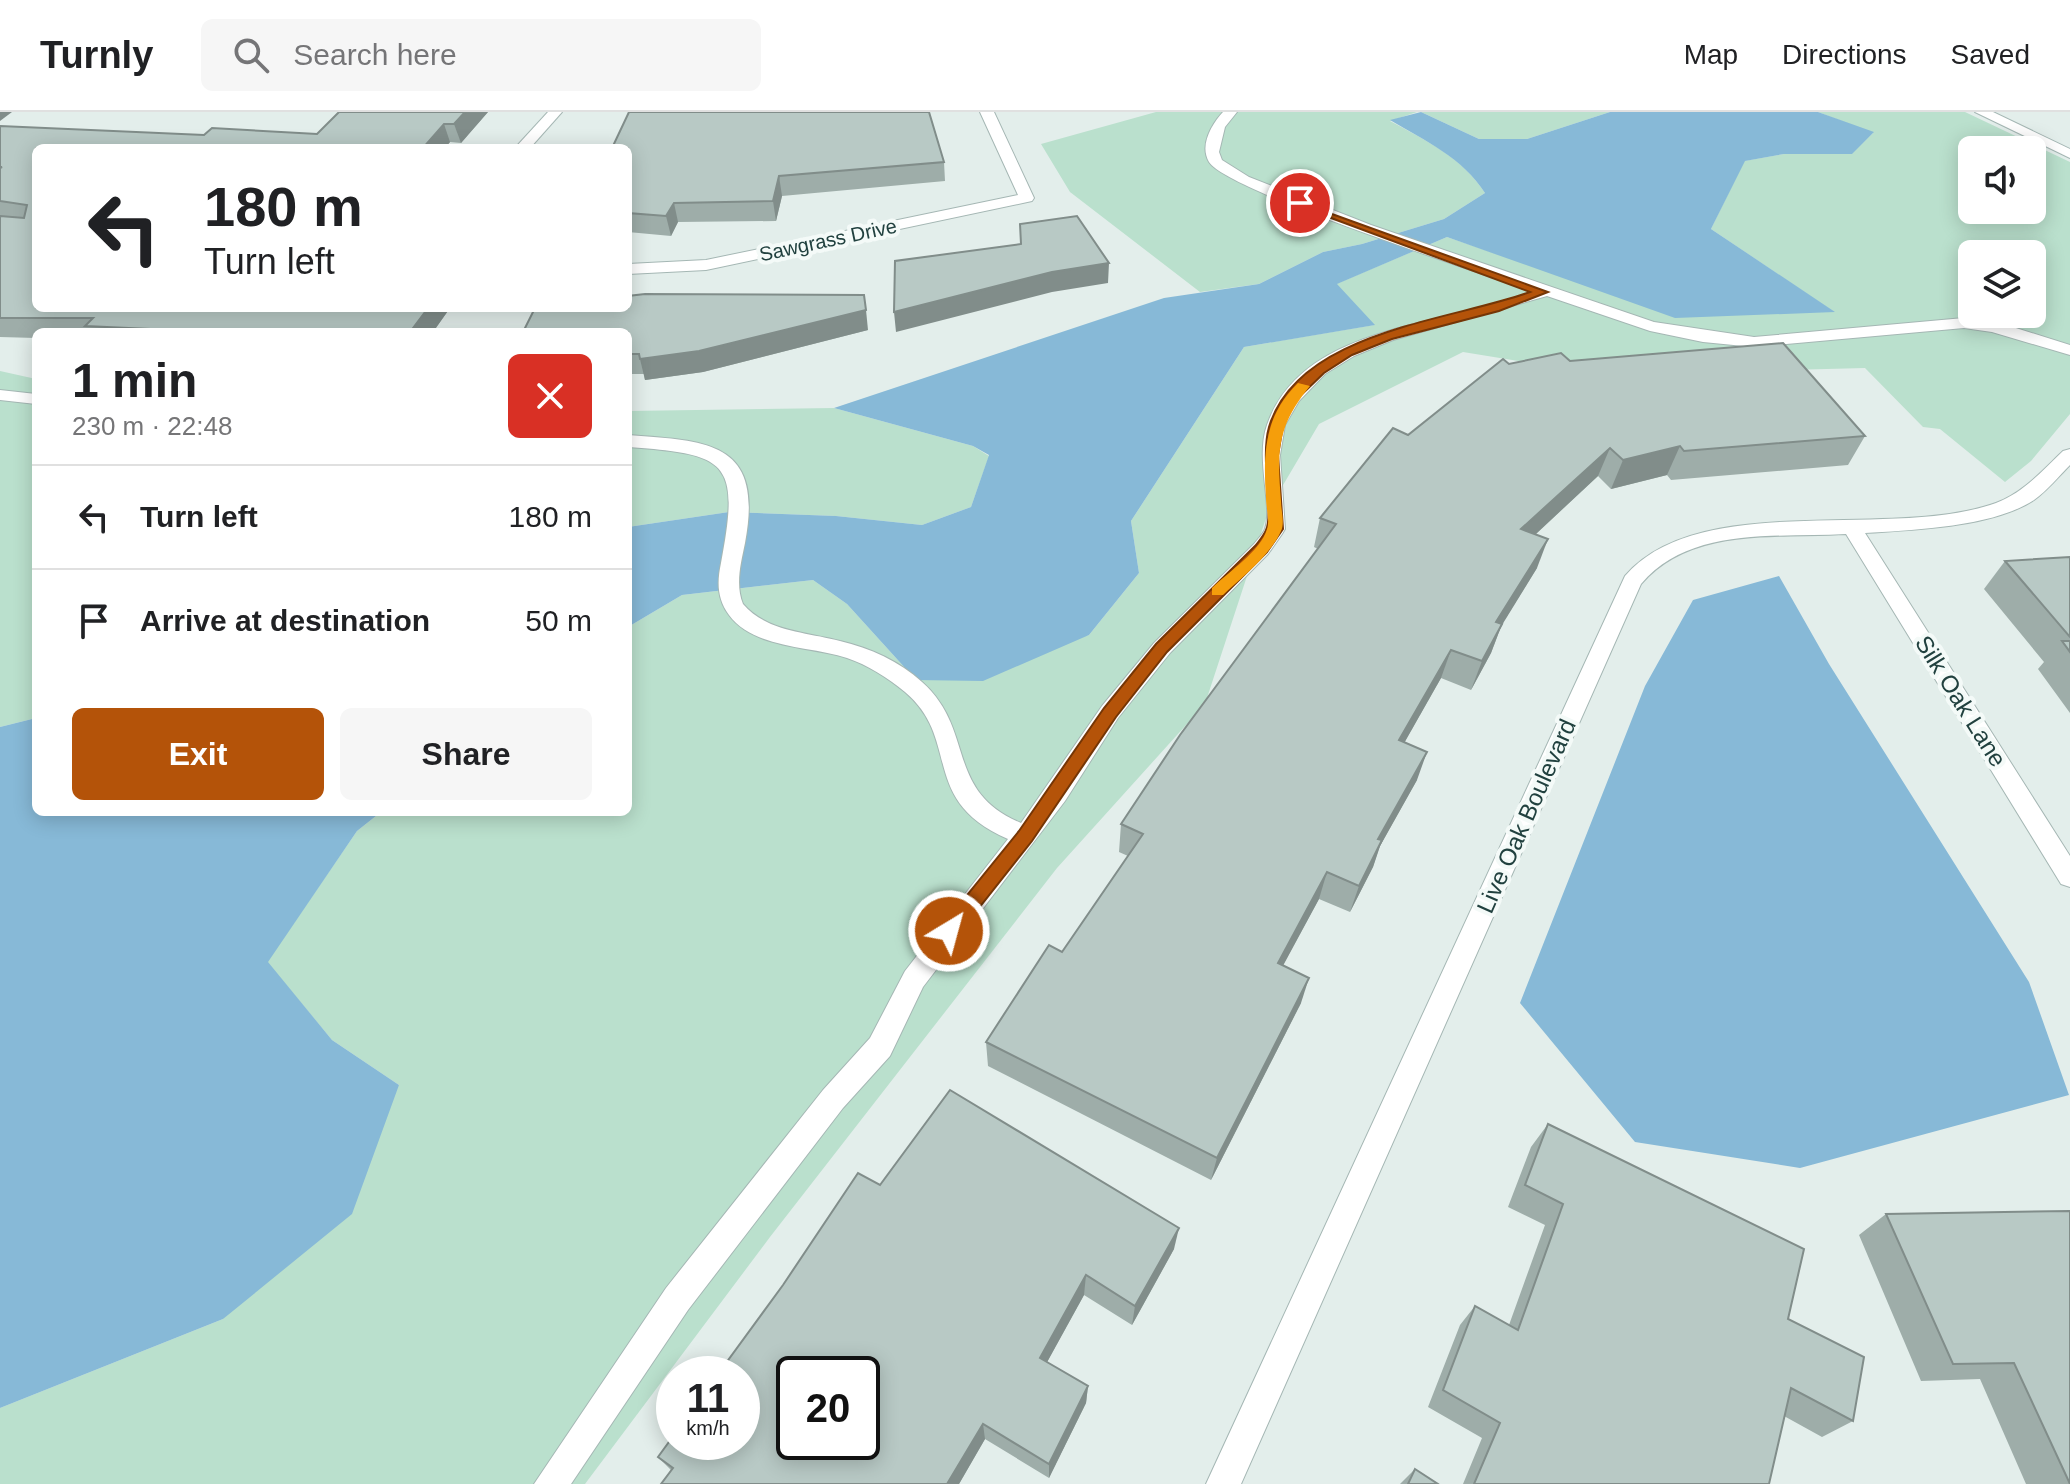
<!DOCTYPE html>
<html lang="en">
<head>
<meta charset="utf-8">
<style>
  :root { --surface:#fff; --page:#f6f6f6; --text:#202124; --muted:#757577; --line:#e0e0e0; --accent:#b45309 }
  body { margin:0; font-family:Arial,sans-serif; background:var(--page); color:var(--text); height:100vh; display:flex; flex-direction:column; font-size:30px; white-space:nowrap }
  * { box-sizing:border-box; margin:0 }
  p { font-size:26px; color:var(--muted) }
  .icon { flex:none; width:44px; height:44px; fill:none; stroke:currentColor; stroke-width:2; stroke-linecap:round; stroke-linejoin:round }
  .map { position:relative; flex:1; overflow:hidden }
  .sheet { position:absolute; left:32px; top:216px; width:600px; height:488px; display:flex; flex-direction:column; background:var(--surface); border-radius:12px; box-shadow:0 4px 20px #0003 }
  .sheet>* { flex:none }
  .top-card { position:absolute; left:32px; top:32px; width:600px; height:168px; border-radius:12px; box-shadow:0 4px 20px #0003; background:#fff; color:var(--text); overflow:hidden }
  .tools { position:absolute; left:1958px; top:24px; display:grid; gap:16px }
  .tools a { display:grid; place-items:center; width:88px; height:88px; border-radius:12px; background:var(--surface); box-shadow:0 4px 20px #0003; font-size:40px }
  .speed { position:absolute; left:656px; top:1244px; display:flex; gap:16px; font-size:40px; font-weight:700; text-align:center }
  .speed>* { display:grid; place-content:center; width:104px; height:104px; border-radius:50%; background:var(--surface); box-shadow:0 4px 20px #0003; line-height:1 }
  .speed small { font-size:20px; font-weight:400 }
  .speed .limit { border:4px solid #111; border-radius:12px; background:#fff; color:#111 }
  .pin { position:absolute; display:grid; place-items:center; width:68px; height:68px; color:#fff; margin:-34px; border:4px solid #fff; border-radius:50%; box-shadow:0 2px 8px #0007 }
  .me { position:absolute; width:88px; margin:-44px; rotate:37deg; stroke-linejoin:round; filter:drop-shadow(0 0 6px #0008) }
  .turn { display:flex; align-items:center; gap:28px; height:168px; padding:0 40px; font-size:36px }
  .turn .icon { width:104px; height:104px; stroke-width:2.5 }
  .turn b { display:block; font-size:56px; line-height:68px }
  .round { display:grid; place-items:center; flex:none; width:84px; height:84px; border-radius:12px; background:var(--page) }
  .overview { display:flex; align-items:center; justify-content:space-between; height:136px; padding:0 40px }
  h1 { font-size:48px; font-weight:700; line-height:60px }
  .primary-button { display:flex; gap:16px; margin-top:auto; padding:16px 40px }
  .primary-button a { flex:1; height:92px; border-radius:12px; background:var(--accent); color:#fff; font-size:32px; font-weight:700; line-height:92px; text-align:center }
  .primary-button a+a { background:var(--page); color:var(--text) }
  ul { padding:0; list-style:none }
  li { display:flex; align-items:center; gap:24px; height:104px; padding:0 40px; border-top:2px solid var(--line) }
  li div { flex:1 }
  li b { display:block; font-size:30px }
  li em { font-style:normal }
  header { display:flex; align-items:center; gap:48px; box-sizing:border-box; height:112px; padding:0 40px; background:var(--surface); border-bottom:2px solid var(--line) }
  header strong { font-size:38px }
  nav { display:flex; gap:44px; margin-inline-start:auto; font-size:28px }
  .search { width:560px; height:72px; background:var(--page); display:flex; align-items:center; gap:20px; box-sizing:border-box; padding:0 28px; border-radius:12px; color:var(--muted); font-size:30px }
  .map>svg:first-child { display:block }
  .green { fill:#bae0cd; fill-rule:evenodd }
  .water { fill:#87b9d7 }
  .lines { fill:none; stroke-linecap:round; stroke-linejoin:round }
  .minor-casing { stroke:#a5b7b4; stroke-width:2 }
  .minor { fill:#fff; fill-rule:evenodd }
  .wall { fill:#9eada9 }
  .shaded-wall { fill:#818d8a }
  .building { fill:#b8c9c5; stroke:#818d8a; stroke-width:2; fill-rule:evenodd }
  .route { fill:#b45309; stroke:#753606; stroke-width:2 }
  .slow { fill:#f59e0b }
  .labels { text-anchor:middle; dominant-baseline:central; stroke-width:8; stroke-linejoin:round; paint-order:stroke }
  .far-street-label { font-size:20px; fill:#21413f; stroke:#f4faf8 }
  .street-label { font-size:24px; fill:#21413f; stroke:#f4faf8 }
</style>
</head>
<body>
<header>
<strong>Turnly</strong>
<div class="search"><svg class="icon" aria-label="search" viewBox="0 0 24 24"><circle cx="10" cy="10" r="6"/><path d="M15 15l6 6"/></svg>Search here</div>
<nav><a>Map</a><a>Directions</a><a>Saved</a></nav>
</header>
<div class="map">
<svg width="2070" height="1372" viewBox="0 0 2070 1372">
  <rect width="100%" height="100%" fill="#e3eeeb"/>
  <g class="green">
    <path d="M 1156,0 L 1417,0 L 1390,9 C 1425,28 1463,46 1485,81 L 1444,107 L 1362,132 L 1323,140 L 1259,172 L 1200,180 L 1070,80 L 1041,32 Z"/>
    <path d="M 1421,0 L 1610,0 L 1527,27 L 1479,27 Z"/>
    <path d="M 1818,0 L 1965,0 L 2070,50 L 2070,302 L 2031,349 L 2005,370 L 1940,317 L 1923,315 L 1865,256 L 1605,263 L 1463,240 L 1319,312 L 1269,397 L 1205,592 L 1057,756 L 770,1125 L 585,1372 L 0,1372 L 0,1296 L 223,1207 L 399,973 L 332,928 L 267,850 L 357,719 L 381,700 L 628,700 L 628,515 L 682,483 L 813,468 L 847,492 L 916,568 L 1089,523 L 1139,461 L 1131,409 L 1244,235 L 1374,213 L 1336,172 L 1447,125 L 1570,167 L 1834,200 L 1711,117 L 1744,49 L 1784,42 L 1851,42 L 1873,21 ZM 1972,38 L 2032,38 L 2032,98 L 1972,98 ZM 1972,142 L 2032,142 L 2032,202 L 1972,202 Z"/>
    <path d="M 0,259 L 36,267 L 36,606 L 0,615 Z"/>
    <path d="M 834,296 L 973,334 L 989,344 L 971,395 L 922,413 L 836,404 L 729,400 L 628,415 L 628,299 Z"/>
  </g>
  <g class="water">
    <path d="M 1421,0 L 1479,27 L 1527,27 L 1610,0 L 1818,0 L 1874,20 L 1852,42 L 1784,42 L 1745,49 L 1711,117 L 1835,200 L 1675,206 L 1447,125 L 1337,172 L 1375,213 L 1244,235 L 1131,409 L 1139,461 L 1089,523 L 983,569 L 916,568 L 847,492 L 813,468 L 682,483 L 628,515 L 628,415 L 729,400 L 836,404 L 922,413 L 971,395 L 989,343 L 973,334 L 834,296 L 1164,186 L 1259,172 L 1323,140 L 1362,132 L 1444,107 L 1485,81 C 1463,46 1424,28 1390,8 Z"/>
    <path d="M 1779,464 L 1829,552 L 2029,870 L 2069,983 L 1800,1056 L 1635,1030 L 1520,891 L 1645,574 L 1693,488 Z"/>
    <path d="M 36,606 L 36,700 L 381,700 L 357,719 L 268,850 L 332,928 L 399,973 L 352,1102 L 223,1207 L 0,1296 L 0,615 Z"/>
  </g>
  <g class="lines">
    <defs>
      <g id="minor">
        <path d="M 548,0 L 562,0 L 530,36 L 515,36 Z"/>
        <path d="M 980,0 L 994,0 L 1034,86 L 1032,89 L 706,158 L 628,162 L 628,152 L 706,148 L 1018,83 Z"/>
        <path d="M 1223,0 L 1237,0 L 1225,15 L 1219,40 L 1222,48 L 1249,65 L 1371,113 L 1654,210 L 1754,225 L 1964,206 L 2000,211 L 2070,233 L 2070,243 L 1992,220 L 1964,216 L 1754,235 L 1703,230 L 1650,219 L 1547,184 L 1393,228 L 1354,244 L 1325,262 L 1299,289 L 1285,313 L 1280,343 L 1285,417 L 1282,422 L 1268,442 L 1170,541 L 1118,606 L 1065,689 L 923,875 L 890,944 L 843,996 L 688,1198 L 571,1372 L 534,1372 L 666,1176 L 823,978 L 870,926 L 905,859 L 1008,727 C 918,688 962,628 905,580 C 888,566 868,553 847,546 C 811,534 754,537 729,503 C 717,487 717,470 721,451 C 740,350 729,342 628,335 L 628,323 C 710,329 764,330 745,431 C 741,451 735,472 743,492 C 767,520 807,520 840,529 C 870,536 899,549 922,570 C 976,618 944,679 1021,711 L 1102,594 L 1154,531 L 1254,432 C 1257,428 1263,422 1265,417 C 1273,394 1255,346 1267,313 C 1303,210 1449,215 1532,179 C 1484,162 1227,79 1209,50 C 1199,33 1212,12 1223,0 Z"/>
        <path d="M 1975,0 L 1993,0 L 2070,37 L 2070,46 Z"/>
        <path d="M 0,278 L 36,282 L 36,292 L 0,288 Z"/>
        <path d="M 2070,337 L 2070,353 C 2059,364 2047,379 2034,388 C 1993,415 1914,418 1865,421 L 2070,744 L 2070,775 L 2061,772 L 1846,422 C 1777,426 1690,414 1641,472 L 1241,1372 L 1206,1372 L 1625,464 C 1700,377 1890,429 1996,391 C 2023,381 2042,359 2063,339 Z"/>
      </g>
    </defs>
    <use href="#minor" class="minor-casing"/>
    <use href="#minor" class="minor"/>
  </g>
  <g class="wall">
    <path d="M 488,0 L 461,31 L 450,30 L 445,36 L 36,36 L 36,196 L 450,196 L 433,220 L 36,220 L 36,226 L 0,225 L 0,14 L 204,23 L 317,22 Z"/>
    <path d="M 628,36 L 944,50 L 945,69 L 782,84 L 776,109 L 678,110 L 671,124 L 628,120 Z"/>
    <path d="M 868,218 L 703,260 L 645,268 L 644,262 L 628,262 L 628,220 Z"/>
    <path d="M 1570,249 L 1865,324 L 1848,353 L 1671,368 L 1667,363 L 1611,377 L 1598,364 L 1536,422 L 1537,456 L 1502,512 L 1491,541 L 1471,578 L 1441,566 L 1404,631 L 1417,668 L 1380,734 L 1373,755 L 1350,800 L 1319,787 L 1283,853 L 1301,891 L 1211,1068 L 988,954 L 986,930 L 1062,840 L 1128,744 L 1119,740 L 1121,712 L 1318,437 L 1314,435 L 1320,406 L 1408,323 L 1509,252 Z"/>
    <path d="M 2070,445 L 2070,601 L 2038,557 L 2044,550 L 1984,477 L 2005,449 Z"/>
    <path d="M 1548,1012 L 1788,1207 L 1853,1309 L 1822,1325 L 1784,1304 L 1769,1372 L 1463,1372 L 1482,1326 L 1428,1295 L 1460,1213 L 1475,1194 L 1509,1213 L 1545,1113 L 1508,1095 L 1531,1035 Z"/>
    <path d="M 880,1073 L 1174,1137 L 1132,1213 L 1084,1183 L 1047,1250 L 1088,1274 L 1086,1291 L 1049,1366 L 985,1327 L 959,1372 L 661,1372 L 671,1358 L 658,1345 L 783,1173 Z"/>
    <path d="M 2070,1099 L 2070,1372 L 2026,1372 L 1980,1267 L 1921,1269 L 1859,1123 L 1886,1102 Z"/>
    <path d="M 1415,1357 L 1438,1372 L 1400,1372 Z"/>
  </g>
  <g class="shaded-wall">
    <path d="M 0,0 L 12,0 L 0,9 Z"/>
    <path d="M 465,0 L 488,0 L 461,31 L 454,12 Z"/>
    <path d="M 444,12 L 450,30 L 445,36 L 423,36 Z"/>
    <path d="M 779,64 L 782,84 L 776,109 L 773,89 Z"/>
    <path d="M 674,91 L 678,110 L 671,124 L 666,104 Z"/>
    <path d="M 1109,151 L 1108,171 L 1052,180 L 896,220 L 894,200 L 1052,160 Z"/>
    <path d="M 428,196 L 450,196 L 433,220 L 410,220 Z"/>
    <path d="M 866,198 L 868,218 L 703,260 L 645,268 L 640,247 Z"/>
    <path d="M 1680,334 L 1667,363 L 1611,377 L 1623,348 Z"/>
    <path d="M 1610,336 L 1598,364 L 1510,446 L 1521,417 Z"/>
    <path d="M 1548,427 L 1537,456 L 1486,539 L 1496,510 Z"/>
    <path d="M 1502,512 L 1491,541 L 1471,578 L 1482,549 Z"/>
    <path d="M 1451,538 L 1441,566 L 1390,656 L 1399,628 Z"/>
    <path d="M 1427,640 L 1417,668 L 1380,734 L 1373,755 L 1350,800 L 1359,774 L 1378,727 Z"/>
    <path d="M 1327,760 L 1319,787 L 1271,876 L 1278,851 Z"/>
    <path d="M 1309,866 L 1301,891 L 1211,1068 L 1217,1046 Z"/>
    <path d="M 1179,1116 L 1174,1137 L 1132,1213 L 1135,1194 Z"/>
    <path d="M 1086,1163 L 1084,1183 L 1040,1263 L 1040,1246 Z"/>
    <path d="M 1088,1274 L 1086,1291 L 1049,1366 L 1049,1352 Z"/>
    <path d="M 983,1312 L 985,1327 L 959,1372 L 947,1372 Z"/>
  </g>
  <g class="building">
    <path d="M 339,0 L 465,0 L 454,12 L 444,12 L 423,36 L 36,36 L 36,196 L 428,196 L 410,220 L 216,220 L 85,214 L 93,206 L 0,206 L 0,104 L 24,106 L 27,93 L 0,89 L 0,56 L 2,55 L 0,55 L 0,14 L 204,23 L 212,16 L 317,22 Z"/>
    <path d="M 629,0 L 929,0 L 944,50 L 779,64 L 773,89 L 674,91 L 666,104 L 628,101 L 628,36 L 612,36 Z"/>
    <path d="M 1077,104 L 1109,151 L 1052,160 L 894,200 L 895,149 L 1021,132 L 1020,112 Z"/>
    <path d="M 645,182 L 864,183 L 866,198 L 699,239 L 640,247 L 639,242 L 628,242 L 628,220 L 523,220 L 535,196 L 628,196 L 628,184 Z"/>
    <path d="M 1783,231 L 1865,324 L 1684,339 L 1680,334 L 1623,348 L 1610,336 L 1521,417 L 1548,427 L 1496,510 L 1502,512 L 1482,549 L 1451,538 L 1399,628 L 1427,640 L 1378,727 L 1382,728 L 1359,774 L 1327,760 L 1278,851 L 1309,866 L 1217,1046 L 986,930 L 1049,833 L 1062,840 L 1143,722 L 1121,712 L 1180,623 L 1336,412 L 1320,406 L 1393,316 L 1408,323 L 1503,247 L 1509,252 L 1561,241 L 1570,249 Z"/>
    <path d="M 2070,445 L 2070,525 L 2005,449 Z"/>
    <path d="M 2062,529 L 2070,529 L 2070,540 Z"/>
    <path d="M 950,978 L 1179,1116 L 1135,1194 L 1086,1163 L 1040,1246 L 1088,1274 L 1049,1352 L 983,1312 L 947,1372 L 661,1372 L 673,1356 L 658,1345 L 674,1323 L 674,1330 L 742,1330 L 742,1262 L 718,1262 L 783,1173 L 858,1061 L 880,1073 ZM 794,1262 L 862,1262 L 862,1330 L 794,1330 Z"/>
    <path d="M 1548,1012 L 1804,1137 L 1788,1207 L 1864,1245 L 1853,1309 L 1791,1276 L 1769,1372 L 1474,1372 L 1500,1311 L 1443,1278 L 1475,1194 L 1518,1218 L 1563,1092 L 1525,1073 Z"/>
    <path d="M 2070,1099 L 2070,1372 L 2014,1251 L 1953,1252 L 1886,1102 Z"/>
    <path d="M 1415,1357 L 1438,1372 L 1408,1372 Z"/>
  </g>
  <path class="route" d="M 1296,89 L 1548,180 L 1499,199 L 1392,227 L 1352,243 L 1324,261 L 1297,287 L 1283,313 L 1278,343 L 1283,417 L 1267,440 L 1167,540 L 1116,605 L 1032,729 L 956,825 L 942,825 L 939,819 L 942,814 L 1019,719 L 1104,596 L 1156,532 L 1256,433 C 1259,429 1264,423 1266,418 C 1274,401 1260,346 1269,315 C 1298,219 1450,209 1530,180 L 1296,93 Z"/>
  <path class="slow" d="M 1298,271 L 1310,274 C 1277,314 1277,339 1281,389 C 1281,398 1285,411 1281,419 C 1270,444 1242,465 1223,483 L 1212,483 L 1212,476 C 1228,460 1261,439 1267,417 C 1270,409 1266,395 1266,386 C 1263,342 1264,304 1298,271 Z"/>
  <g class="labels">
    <g class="far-street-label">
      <text transform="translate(828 128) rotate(-12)">Sawgrass Drive</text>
    </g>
    <g class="street-label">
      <text transform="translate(1961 589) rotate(58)">Silk Oak Lane</text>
      <text transform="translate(1526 704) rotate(-66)">Live Oak Boulevard</text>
    </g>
  </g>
</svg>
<div class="tools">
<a><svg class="icon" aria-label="sound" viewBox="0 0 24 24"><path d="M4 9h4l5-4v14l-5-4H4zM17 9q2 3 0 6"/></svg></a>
<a><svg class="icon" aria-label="layers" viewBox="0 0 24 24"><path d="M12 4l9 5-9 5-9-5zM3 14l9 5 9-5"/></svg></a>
</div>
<div class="speed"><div>11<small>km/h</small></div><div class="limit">20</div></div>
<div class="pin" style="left:1300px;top:91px;background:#d93025"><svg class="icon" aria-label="arrive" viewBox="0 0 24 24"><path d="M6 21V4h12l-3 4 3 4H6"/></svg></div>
<svg class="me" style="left:949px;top:819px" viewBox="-20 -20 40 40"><circle r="17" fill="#b45309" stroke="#fff" stroke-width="3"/><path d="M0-11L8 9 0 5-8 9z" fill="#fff"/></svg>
<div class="top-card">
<div class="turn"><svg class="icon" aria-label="left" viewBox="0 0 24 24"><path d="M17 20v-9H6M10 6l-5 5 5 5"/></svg><div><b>180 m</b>Turn left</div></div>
</div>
<section class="sheet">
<div class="overview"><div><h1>1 min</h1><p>230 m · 22:48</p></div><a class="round" style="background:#d93025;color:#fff"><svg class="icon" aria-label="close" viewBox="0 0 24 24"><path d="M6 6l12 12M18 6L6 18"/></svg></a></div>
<ul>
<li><svg class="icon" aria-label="left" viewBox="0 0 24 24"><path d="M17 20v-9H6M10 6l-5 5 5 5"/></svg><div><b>Turn left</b></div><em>180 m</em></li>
<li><svg class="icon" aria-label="arrive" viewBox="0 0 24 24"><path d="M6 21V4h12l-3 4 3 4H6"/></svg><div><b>Arrive at destination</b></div><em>50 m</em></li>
</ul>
<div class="primary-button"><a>Exit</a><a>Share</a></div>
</section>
</div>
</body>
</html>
